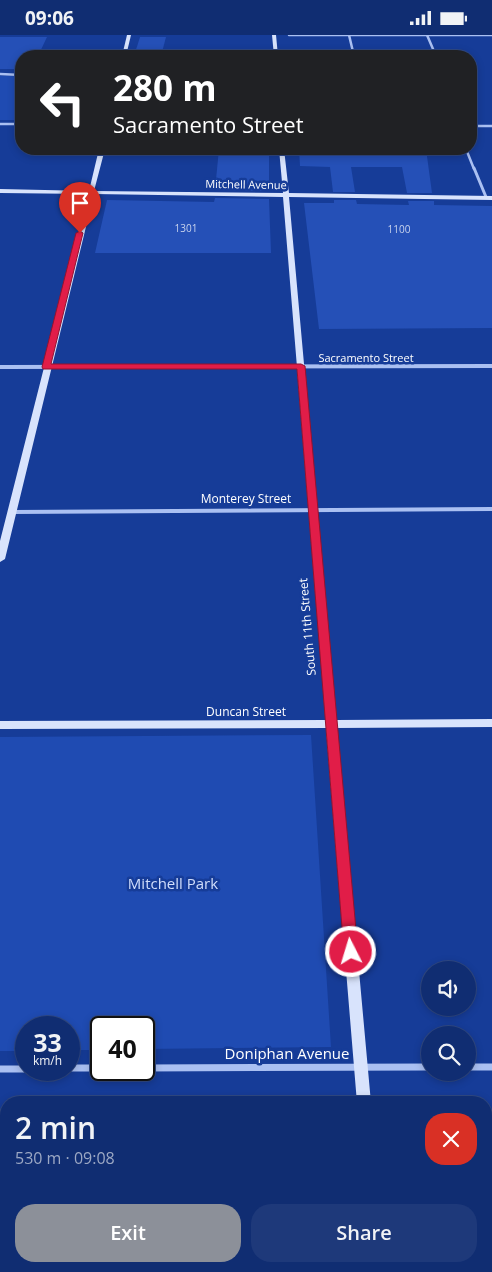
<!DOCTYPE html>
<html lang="en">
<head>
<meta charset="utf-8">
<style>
  :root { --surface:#102d72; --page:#1e397a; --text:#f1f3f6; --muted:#9ca8c4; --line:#304984; --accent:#8c9099 }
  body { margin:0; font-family:"Open Sans",sans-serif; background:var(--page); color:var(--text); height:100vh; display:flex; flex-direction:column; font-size:19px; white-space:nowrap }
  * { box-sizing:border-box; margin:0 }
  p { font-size:16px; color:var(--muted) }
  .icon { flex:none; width:28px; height:28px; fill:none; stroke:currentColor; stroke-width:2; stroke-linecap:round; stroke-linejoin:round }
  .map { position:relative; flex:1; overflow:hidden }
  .side { position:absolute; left:0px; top:1061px; width:492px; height:176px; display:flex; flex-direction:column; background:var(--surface); border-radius:20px 20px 0 0; box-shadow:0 2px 8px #0003,0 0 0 1px var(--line) }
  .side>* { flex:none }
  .hud { position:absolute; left:15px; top:15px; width:462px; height:105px; border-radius:20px; box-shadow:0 2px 8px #0003,0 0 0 1px var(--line); background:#202124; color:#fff; overflow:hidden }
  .buttons { position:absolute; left:421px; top:926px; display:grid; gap:10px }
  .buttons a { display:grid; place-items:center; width:55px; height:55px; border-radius:50%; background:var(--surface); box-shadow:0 2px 8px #0003,0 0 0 1px var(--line); font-size:25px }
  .speed { position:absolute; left:15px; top:981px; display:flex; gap:10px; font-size:25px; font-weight:700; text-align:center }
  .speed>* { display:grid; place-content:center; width:65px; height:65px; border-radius:50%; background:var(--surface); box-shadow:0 2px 8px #0003,0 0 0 1px var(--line); line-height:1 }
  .speed small { font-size:12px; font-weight:400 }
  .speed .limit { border:2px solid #111; border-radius:8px; background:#fff; color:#111 }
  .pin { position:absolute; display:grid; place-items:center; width:42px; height:42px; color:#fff; margin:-51px -21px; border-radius:50% 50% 50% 0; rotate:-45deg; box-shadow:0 0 5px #0007 }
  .pin .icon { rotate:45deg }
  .me { position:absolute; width:55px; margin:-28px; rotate:355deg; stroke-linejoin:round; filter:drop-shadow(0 0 4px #0008) }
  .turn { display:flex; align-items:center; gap:18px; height:105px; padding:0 15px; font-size:22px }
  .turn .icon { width:65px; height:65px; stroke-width:2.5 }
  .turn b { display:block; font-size:35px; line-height:42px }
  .round { display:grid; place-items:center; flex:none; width:52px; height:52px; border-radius:20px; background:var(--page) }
  .overview { display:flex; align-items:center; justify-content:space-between; height:85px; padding:0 15px }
  h1 { font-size:30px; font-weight:600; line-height:38px }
  .cta { display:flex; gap:10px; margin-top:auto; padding:10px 15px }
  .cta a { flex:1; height:58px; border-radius:20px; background:var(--accent); color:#fff; font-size:20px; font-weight:600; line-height:58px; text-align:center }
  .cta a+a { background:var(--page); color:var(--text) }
  .status { display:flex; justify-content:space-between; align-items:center; height:35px; padding:0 25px; background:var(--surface); direction:ltr }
  .status svg { height:14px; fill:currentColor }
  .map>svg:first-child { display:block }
  .green { fill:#1f4bb2 }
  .building { fill:#2550b7 }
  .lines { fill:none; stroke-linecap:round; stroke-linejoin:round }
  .street-far3 { stroke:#aac0f2; stroke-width:2.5 }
  .street-far2 { stroke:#aac0f2; stroke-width:3 }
  .street-far1 { stroke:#aac0f2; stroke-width:4 }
  .street { stroke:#aac0f2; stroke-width:7 }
  .secondary { fill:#d8e3fc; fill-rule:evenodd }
  .route { fill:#e11d48; stroke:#92132f }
  .labels { text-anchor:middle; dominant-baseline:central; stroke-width:5; stroke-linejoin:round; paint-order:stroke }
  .number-label { font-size:10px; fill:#c8d3ed }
  .far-street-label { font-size:11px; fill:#fff; stroke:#163c98 }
  .street-label { font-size:12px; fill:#fff; stroke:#163c98 }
  .near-park-label { font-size:15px; fill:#d1defc; stroke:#163c98 }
  .near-street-label { font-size:15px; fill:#fff; stroke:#163c98 }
</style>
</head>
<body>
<div class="status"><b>09:06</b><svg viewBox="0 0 49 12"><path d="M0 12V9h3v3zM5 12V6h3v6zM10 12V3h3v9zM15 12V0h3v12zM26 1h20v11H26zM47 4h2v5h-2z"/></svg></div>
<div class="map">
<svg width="492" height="1237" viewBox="0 0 492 1237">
  <rect width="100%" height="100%" fill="#163c98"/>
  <g class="green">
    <rect x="0" y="41" width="21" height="44"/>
    <path d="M 311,700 L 331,1012 L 144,1014 L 144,992 L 101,992 L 101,1015 L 69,1015 L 69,992 L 26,992 L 26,1016 L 0,1016 L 0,702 Z"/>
  </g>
  <g class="building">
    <path d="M 0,2 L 47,2 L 38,21 L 21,21 L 21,34 L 0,34 Z"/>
    <path d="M 140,2 L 166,2 L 161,21 L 134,21 Z"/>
    <path d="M 219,114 L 269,114 L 269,156 L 215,155 Z"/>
    <path d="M 299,114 L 426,114 L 432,158 L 407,158 L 402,132 L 351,132 L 355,157 L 333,157 L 330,132 L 300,131 Z"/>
    <path d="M 215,163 L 269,164 L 271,218 L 95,218 L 107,165 L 214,167 Z"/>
    <path d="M 334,165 L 356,165 L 357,169 L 409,170 L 408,166 L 434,166 L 434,170 L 492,171 L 492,293 L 319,294 L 304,168 L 334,168 Z"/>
  </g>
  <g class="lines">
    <g class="street-far3">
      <path d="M 289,0 L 492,0"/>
      <path d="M 349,0 L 354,21"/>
      <path d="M 427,0 L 436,21"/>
      <path d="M 0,39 L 21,40"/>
      <path d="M 0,89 L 21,89"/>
      <path d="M 471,91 L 492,91"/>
      <path d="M 466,114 L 474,134"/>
    </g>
    <path class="street-far2" d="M 474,133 L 486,162"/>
    <g class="street-far1">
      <path d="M 0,332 L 492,331"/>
      <path d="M 12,477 L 492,474"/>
    </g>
    <g class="street">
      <path d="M 468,1032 L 492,1032"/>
      <path d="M 69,1033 L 101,1033"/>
      <path d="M 144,1033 L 430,1032"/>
      <path d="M 0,1034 L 26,1034"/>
    </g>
    <g class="secondary">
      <path d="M 127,0 L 131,0 L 126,21 L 122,21 Z"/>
      <path d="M 272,0 L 276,0 L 278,21 L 274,21 Z"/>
      <path d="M 99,114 L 105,114 L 94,156 L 283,158 L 279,114 L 284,114 L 289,158 L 492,161 L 492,165 L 289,162 L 336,685 L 492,684 L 492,692 L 337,693 L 371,1068 L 357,1068 L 326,693 L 0,694 L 0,686 L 326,685 L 283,162 L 94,159 L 5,524 L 0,527 L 0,506 L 88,159 L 0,158 L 0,154 L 89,156 Z"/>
      <rect x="368" y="1231" width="16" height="6"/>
    </g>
  </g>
  <path class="route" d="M 80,196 L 83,198 L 51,329 L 301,329 L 305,331 L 358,917 L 356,921 L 351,923 L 346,921 L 344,917 L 297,334 L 43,334 L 42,332 L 76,198 Z"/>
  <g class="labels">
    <g class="number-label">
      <text x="186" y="193">1301</text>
      <text x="399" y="194">1100</text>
    </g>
    <g class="far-street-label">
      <text transform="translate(246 149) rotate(1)">Mitchell Avenue</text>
      <text x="366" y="322">Sacramento Street</text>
    </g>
    <g class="street-label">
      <text x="246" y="463">Monterey Street</text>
      <text transform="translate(307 592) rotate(-95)">South 11th Street</text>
      <text x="246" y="676">Duncan Street</text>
    </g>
    <g class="near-park-label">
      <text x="173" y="848">Mitchell Park</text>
    </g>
    <g class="near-street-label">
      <text x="287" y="1018">Doniphan Avenue</text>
    </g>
  </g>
</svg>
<div class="buttons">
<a><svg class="icon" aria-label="sound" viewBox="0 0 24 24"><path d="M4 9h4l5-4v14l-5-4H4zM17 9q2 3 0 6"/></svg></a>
<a><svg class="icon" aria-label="search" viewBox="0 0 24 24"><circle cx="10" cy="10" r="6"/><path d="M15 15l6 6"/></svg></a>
</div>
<div class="speed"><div>33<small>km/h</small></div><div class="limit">40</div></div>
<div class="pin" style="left:80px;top:198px;background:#d93025"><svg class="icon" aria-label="arrive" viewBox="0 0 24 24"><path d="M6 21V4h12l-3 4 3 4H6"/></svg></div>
<svg class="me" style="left:351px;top:917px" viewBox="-20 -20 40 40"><circle r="17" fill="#e11d48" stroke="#fff" stroke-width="3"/><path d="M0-11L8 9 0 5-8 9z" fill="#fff"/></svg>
<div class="hud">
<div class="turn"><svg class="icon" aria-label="left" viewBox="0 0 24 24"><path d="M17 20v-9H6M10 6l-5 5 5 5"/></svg><div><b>280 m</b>Sacramento Street</div></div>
</div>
<section class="side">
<div class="overview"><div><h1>2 min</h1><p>530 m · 09:08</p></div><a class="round" style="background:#d93025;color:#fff"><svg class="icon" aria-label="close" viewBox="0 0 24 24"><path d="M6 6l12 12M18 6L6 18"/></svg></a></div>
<div class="cta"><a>Exit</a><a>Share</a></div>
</section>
</div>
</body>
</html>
